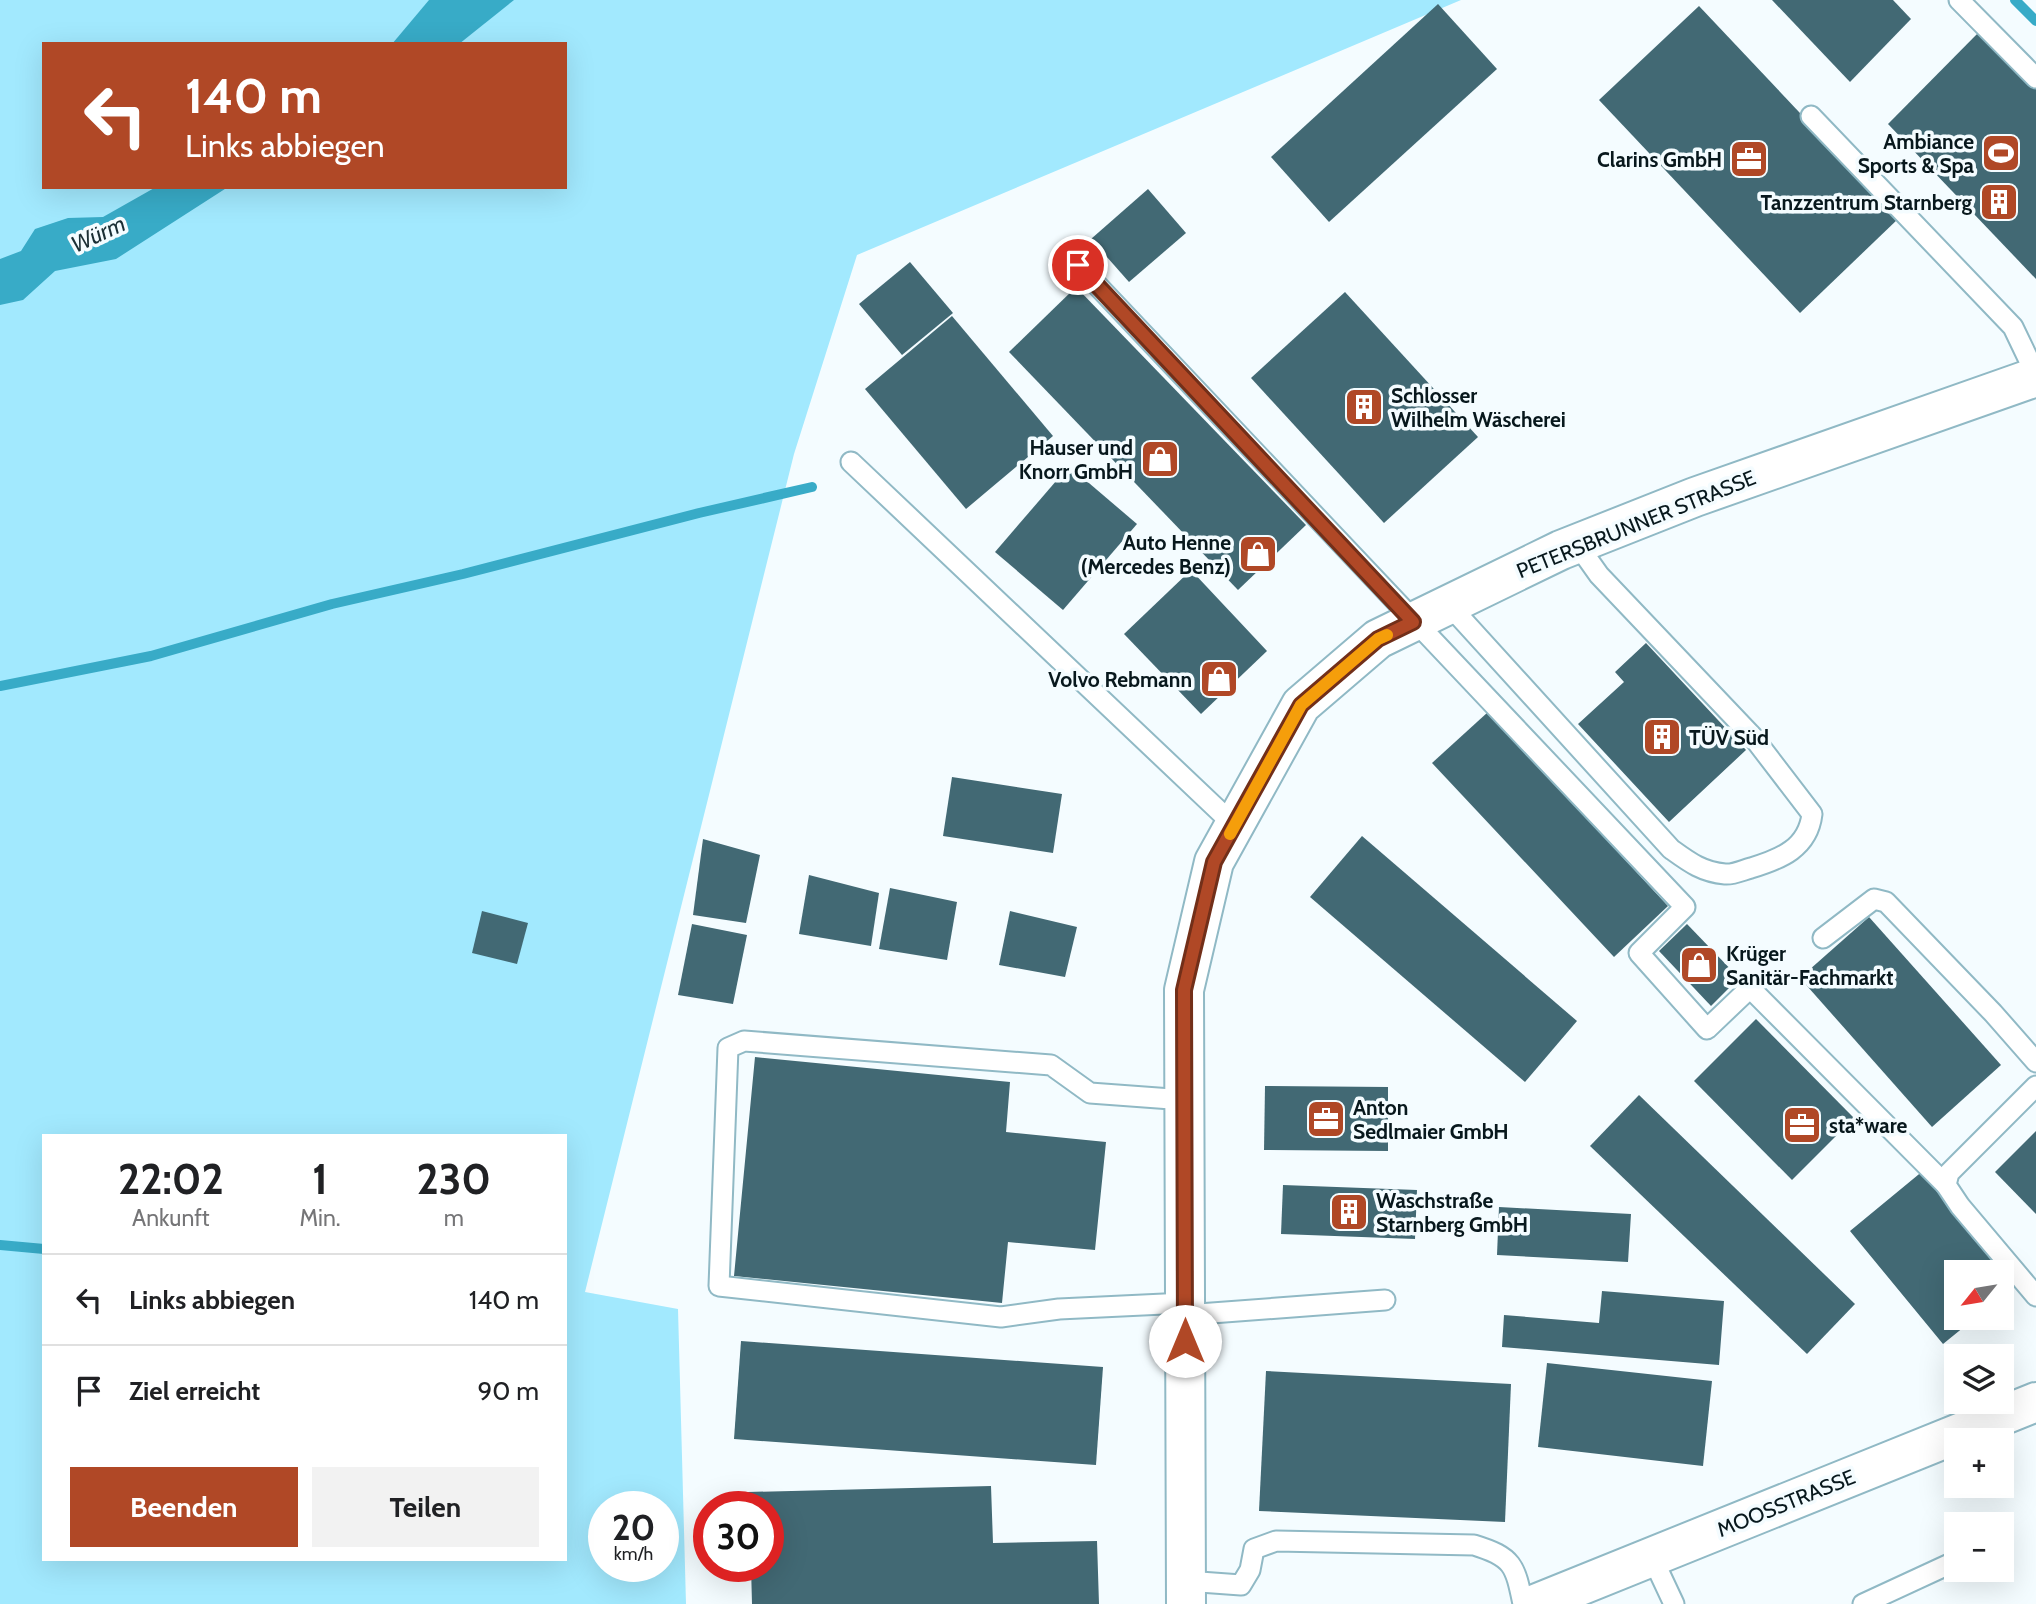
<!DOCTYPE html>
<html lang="de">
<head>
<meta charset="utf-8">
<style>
  :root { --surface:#fff; --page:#f2f2f2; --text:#202124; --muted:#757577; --line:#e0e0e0; --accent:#b04826 }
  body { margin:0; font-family:Cabin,sans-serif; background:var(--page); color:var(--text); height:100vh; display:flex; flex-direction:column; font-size:26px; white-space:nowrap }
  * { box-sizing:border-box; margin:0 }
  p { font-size:23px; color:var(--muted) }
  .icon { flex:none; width:38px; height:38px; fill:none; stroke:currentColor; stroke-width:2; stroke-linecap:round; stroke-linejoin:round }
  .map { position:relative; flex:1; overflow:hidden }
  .panel { position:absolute; left:42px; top:1134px; width:525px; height:427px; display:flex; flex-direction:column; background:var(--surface); border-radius:0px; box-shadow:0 7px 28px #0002 }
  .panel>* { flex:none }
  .banner { position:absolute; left:42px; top:42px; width:525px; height:147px; border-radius:0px; box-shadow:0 7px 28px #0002; background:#b04826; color:#fff; overflow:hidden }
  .needle { width:46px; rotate:240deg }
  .buttons { position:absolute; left:1944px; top:1260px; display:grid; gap:14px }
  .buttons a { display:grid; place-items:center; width:70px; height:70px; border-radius:0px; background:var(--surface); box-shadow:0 7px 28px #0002; font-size:35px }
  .speed { position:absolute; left:588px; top:1491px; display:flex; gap:14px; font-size:35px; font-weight:700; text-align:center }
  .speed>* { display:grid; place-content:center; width:91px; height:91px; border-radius:50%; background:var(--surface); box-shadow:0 7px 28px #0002; line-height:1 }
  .speed small { font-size:18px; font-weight:400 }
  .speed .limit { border:10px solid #d22; background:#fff; color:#111 }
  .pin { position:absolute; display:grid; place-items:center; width:60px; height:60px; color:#fff; margin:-30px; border:4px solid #fff; border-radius:50%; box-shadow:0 2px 7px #0007 }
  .me { position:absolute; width:77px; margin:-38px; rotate:0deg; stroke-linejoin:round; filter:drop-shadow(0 0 5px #0008) }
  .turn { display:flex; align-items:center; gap:24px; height:147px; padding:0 28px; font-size:32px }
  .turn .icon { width:91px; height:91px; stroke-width:2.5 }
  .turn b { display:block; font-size:49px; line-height:60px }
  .eta { display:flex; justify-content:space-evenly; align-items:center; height:119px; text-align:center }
  .eta b { font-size:42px; font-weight:800; line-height:49px }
  .button { display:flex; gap:14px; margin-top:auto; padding:14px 28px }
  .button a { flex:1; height:80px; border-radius:0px; background:var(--accent); color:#fff; font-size:28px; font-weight:800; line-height:80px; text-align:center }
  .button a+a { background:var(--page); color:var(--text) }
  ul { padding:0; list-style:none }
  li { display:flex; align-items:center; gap:21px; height:91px; padding:0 28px; border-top:2px solid var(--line) }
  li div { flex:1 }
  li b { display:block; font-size:26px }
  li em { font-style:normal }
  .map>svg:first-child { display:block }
  .green { fill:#a2e9fe; fill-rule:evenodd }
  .water { fill:#38abc7 }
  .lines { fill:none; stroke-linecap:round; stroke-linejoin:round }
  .stream { stroke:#38abc7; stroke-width:10 }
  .building { fill:#426974 }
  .service-casing { stroke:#90b9c5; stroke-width:23 }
  .minor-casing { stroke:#90b9c5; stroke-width:42 }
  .service { stroke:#fff; stroke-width:19 }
  .minor { stroke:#fff; stroke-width:38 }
  .route-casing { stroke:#722f19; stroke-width:18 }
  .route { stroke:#b04826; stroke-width:12 }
  .slow { stroke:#f59e0b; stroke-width:12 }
  .labels { text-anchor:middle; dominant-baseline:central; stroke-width:7; stroke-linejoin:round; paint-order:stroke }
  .poi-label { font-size:21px; font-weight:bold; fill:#08181d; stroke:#f4fcff; text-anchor:end }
  .street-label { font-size:21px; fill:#08181d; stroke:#f4fcff }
  .water-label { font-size:23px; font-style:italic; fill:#1b2f35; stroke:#f4fcff }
</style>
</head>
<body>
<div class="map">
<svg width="2036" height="1604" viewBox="0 0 2036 1604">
  <rect width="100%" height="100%" fill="#f4fcff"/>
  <path class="green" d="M 0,0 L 1461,0 L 857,255 L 794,454 L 585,1292 L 678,1309 L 686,1604 L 0,1604 ZM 44,44 L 565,44 L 565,187 L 44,187 ZM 44,1136 L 565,1136 L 565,1559 L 44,1559 ZM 604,1507 L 663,1507 L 663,1566 L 604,1566 Z"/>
  <g class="water">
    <path d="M 429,0 L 514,0 L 459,44 L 392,44 Z"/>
    <path d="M 156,187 L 228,187 L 116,259 L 55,271 L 23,300 L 0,305 L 0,259 L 21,251 L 35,229 L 68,218 L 103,217 Z"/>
  </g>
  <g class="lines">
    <g class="stream">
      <path d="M 2015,0 L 2036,21"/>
      <path d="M 0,686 L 151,656 L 332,604 L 463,574 L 699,513 L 812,487"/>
      <path d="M 0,1245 L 44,1249"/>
    </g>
  </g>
  <g class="building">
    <path d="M 1772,0 L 1893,0 L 1911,19 L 1850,82 Z"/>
    <path d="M 1438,4 L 1497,69 L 1329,222 L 1271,157 Z"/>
    <path d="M 1699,6 L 1899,218 L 1800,313 L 1599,100 Z"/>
    <path d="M 1980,31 L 2036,88 L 2036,279 L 1888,124 Z"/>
    <path d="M 1148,189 L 1186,233 L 1129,282 L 1091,239 Z"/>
    <path d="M 910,262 L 953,313 L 902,355 L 859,304 Z"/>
    <path d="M 1076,287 L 1306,525 L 1238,590 L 1009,352 Z"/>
    <path d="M 1345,292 L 1478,437 L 1384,523 L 1251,378 Z"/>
    <path d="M 952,316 L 1053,436 L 966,509 L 865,389 Z"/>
    <path d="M 1069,466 L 1137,524 L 1063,610 L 995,552 Z"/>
    <path d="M 1191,570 L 1267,651 L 1201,714 L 1124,634 Z"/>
    <path d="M 1646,643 L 1746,750 L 1669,822 L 1578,724 L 1624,682 L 1615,672 Z"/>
    <path d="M 1488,712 L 1668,906 L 1614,957 L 1432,763 Z"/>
    <path d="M 952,777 L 1062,794 L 1053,853 L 943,836 Z"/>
    <path d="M 1362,836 L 1577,1021 L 1525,1082 L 1310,897 Z"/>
    <path d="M 703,839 L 760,855 L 746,923 L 693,915 Z"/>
    <path d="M 809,875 L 879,893 L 871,946 L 799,934 Z"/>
    <path d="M 890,888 L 957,902 L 947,960 L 879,949 Z"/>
    <path d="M 482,911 L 528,923 L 517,964 L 472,953 Z"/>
    <path d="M 1010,911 L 1077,927 L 1065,977 L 999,965 Z"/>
    <path d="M 1869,917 L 2001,1065 L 1932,1127 L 1800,978 Z"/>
    <path d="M 692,924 L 747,935 L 733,1004 L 678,995 Z"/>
    <path d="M 1687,924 L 1739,978 L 1711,1006 L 1659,951 Z"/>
    <path d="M 1756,1019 L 1854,1118 L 1792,1180 L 1694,1081 Z"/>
    <path d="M 755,1057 L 1010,1082 L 1006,1132 L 1106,1142 L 1095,1250 L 1008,1242 L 1002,1303 L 734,1276 Z"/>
    <path d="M 1265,1086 L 1388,1087 L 1388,1151 L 1264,1150 Z"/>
    <path d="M 1639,1095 L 1855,1304 L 1807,1354 L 1590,1146 Z"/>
    <path d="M 2036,1131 L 2036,1214 L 1995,1172 Z"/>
    <path d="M 1924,1170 L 2017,1283 L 2002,1296 L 2002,1272 L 1956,1272 L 1956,1318 L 1975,1318 L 1943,1344 L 1850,1231 Z"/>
    <path d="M 1283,1185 L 1417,1190 L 1415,1239 L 1281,1234 Z"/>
    <path d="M 1499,1207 L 1631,1214 L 1628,1262 L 1497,1255 Z"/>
    <path d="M 1602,1291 L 1724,1301 L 1719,1365 L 1502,1347 L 1504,1315 L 1599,1323 Z"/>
    <path d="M 741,1341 L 1103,1367 L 1096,1465 L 734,1439 Z"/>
    <path d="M 1547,1363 L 1712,1381 L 1703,1466 L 1538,1447 Z"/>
    <path d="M 1266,1371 L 1511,1384 L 1505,1522 L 1259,1511 Z"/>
    <path d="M 991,1486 L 993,1543 L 1097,1541 L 1099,1604 L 752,1604 L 751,1566 L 768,1566 L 768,1507 L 749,1507 L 748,1492 Z"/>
  </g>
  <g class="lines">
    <defs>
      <g id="service">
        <path d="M 1959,0 L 2036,78"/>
        <path d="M 1811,116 L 2013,327 L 2036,375"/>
        <path d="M 1078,265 L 1685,907 L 1639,953 L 1707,1029 L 1750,988 L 1946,1185"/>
        <path d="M 851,462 L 1235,826"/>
        <path d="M 1449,605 L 1671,849 C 1689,862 1702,872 1725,874 C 1733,875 1743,870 1751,868 C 1781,859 1808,848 1812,814 L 1753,737 L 1599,575 L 1577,544"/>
        <path d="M 1823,938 L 1874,899 L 1886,902 L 1993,1013 L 2036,1062"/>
        <path d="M 2036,1086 L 1949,1173 L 1946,1185 L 1960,1206 L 2036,1296"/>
        <path d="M 1185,1100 L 1090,1093 L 1051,1065 L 744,1041 L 728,1048 L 719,1286 L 1001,1317 L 1059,1309 L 1185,1303"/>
        <path d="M 1185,1315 L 1385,1300"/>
        <path d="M 1652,1557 L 1674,1604"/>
        <path d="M 1186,1581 L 1241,1585 L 1250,1570 L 1254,1549 L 1276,1541 L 1474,1545 C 1513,1557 1515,1565 1523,1604"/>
        <path d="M 1863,1604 L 1956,1561"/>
      </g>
      <g id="minor">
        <path d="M 1186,1604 L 1184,990 L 1214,862 L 1301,705 L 1378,639 L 1561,550 L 1695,497 L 2036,377"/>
        <path d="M 1535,1604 L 2036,1402"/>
      </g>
    </defs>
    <use href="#service" class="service-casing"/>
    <use href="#minor" class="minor-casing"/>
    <use href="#service" class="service"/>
    <use href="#minor" class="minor"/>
  </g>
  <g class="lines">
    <defs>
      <path id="route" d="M 1078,265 L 1413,622 L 1378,639 L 1301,705 L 1214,862 L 1184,990 L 1185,1341"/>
    </defs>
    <use href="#route" class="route-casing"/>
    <use href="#route" class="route"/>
    <path class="slow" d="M 1230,834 L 1301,705 L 1378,639 L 1387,635"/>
  </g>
  <defs>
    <symbol id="stadium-square" viewBox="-11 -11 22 22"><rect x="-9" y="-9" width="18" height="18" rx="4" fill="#b04826" stroke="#f4fcff"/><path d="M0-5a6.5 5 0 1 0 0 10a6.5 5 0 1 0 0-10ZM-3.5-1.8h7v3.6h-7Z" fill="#fff"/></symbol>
    <symbol id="office-square" viewBox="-11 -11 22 22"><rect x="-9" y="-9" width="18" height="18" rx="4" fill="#b04826" stroke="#f4fcff"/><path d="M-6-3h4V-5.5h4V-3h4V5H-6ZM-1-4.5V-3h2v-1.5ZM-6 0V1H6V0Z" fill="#fff"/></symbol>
    <symbol id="building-square" viewBox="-11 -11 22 22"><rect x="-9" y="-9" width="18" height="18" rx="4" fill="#b04826" stroke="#f4fcff"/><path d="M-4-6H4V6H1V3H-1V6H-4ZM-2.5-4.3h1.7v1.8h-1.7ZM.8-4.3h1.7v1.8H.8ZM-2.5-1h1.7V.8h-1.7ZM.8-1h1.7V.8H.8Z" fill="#fff"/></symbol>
    <symbol id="shop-square" viewBox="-11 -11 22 22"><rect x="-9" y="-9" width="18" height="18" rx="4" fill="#b04826" stroke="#f4fcff"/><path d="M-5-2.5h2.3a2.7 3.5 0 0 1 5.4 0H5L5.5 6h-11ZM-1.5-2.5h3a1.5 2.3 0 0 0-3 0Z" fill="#fff"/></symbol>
  </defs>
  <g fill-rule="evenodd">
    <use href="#stadium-square" x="1979" y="131" width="44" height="44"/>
    <use href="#office-square" x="1727" y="137" width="44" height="44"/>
    <use href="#building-square" x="1977" y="180" width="44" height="44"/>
    <use href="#building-square" x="1342" y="385" width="44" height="44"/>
    <use href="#shop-square" x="1138" y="437" width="44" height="44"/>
    <use href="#shop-square" x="1236" y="532" width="44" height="44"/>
    <use href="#shop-square" x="1197" y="657" width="44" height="44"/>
    <use href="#building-square" x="1640" y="715" width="44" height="44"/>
    <use href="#shop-square" x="1677" y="943" width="44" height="44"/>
    <use href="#office-square" x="1304" y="1097" width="44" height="44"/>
    <use href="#office-square" x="1780" y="1103" width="44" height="44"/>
    <use href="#building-square" x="1327" y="1190" width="44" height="44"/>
  </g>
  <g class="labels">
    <g class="poi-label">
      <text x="1974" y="141">Ambiance<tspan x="1974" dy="24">Sports &amp; Spa</tspan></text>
      <text x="1722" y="159">Clarins GmbH</text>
      <text x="1972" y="202">Tanzzentrum Starnberg</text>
      <text x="1391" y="395" text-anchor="start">Schlosser<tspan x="1391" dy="24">Wilhelm Wäscherei</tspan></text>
      <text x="1133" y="447">Hauser und<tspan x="1133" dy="24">Knorr GmbH</tspan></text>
      <text x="1231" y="542">Auto Henne<tspan x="1231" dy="24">(Mercedes Benz)</tspan></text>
      <text x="1192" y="679">Volvo Rebmann</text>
      <text x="1689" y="737" text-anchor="start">TÜV Süd</text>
      <text x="1726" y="953" text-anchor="start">Krüger<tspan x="1726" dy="24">Sanitär-Fachmarkt</tspan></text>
      <text x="1353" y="1107" text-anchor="start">Anton<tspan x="1353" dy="24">Sedlmaier GmbH</tspan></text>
      <text x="1829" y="1125" text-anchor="start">sta*ware</text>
      <text x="1376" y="1200" text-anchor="start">Waschstraße<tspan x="1376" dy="24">Starnberg GmbH</tspan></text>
    </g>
    <g class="street-label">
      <text transform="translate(1636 524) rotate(-22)">PETERSBRUNNER STRASSE</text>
      <text transform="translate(1786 1503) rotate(-22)">MOOSSTRASSE</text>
    </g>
    <g class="water-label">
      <text transform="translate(98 234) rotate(-25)">Würm</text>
    </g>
  </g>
</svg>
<div class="buttons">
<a><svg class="needle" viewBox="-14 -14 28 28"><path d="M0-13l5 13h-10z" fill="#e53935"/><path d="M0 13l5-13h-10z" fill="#757577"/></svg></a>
<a><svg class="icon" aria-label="layers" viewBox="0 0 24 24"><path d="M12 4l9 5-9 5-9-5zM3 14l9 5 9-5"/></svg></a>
<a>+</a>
<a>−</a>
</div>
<div class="speed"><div>20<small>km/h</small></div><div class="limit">30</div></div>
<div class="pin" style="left:1078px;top:265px;background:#d93025"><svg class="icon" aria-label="arrive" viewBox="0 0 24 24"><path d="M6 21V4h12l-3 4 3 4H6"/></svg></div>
<svg class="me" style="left:1185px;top:1341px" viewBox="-20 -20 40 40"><circle r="19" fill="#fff"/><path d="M0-13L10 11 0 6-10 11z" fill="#b04826"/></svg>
<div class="banner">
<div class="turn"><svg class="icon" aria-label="left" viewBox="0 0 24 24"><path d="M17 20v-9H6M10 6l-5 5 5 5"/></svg><div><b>140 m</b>Links abbiegen</div></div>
</div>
<section class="panel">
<div class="eta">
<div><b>22:02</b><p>Ankunft</p></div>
<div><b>1</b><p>Min.</p></div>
<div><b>230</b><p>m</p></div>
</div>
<ul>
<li><svg class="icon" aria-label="left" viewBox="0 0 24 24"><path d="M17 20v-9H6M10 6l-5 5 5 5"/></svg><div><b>Links abbiegen</b></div><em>140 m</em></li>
<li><svg class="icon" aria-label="arrive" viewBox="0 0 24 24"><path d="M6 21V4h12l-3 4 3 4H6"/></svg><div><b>Ziel erreicht</b></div><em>90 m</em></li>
</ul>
<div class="button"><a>Beenden</a><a>Teilen</a></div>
</section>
</div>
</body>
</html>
